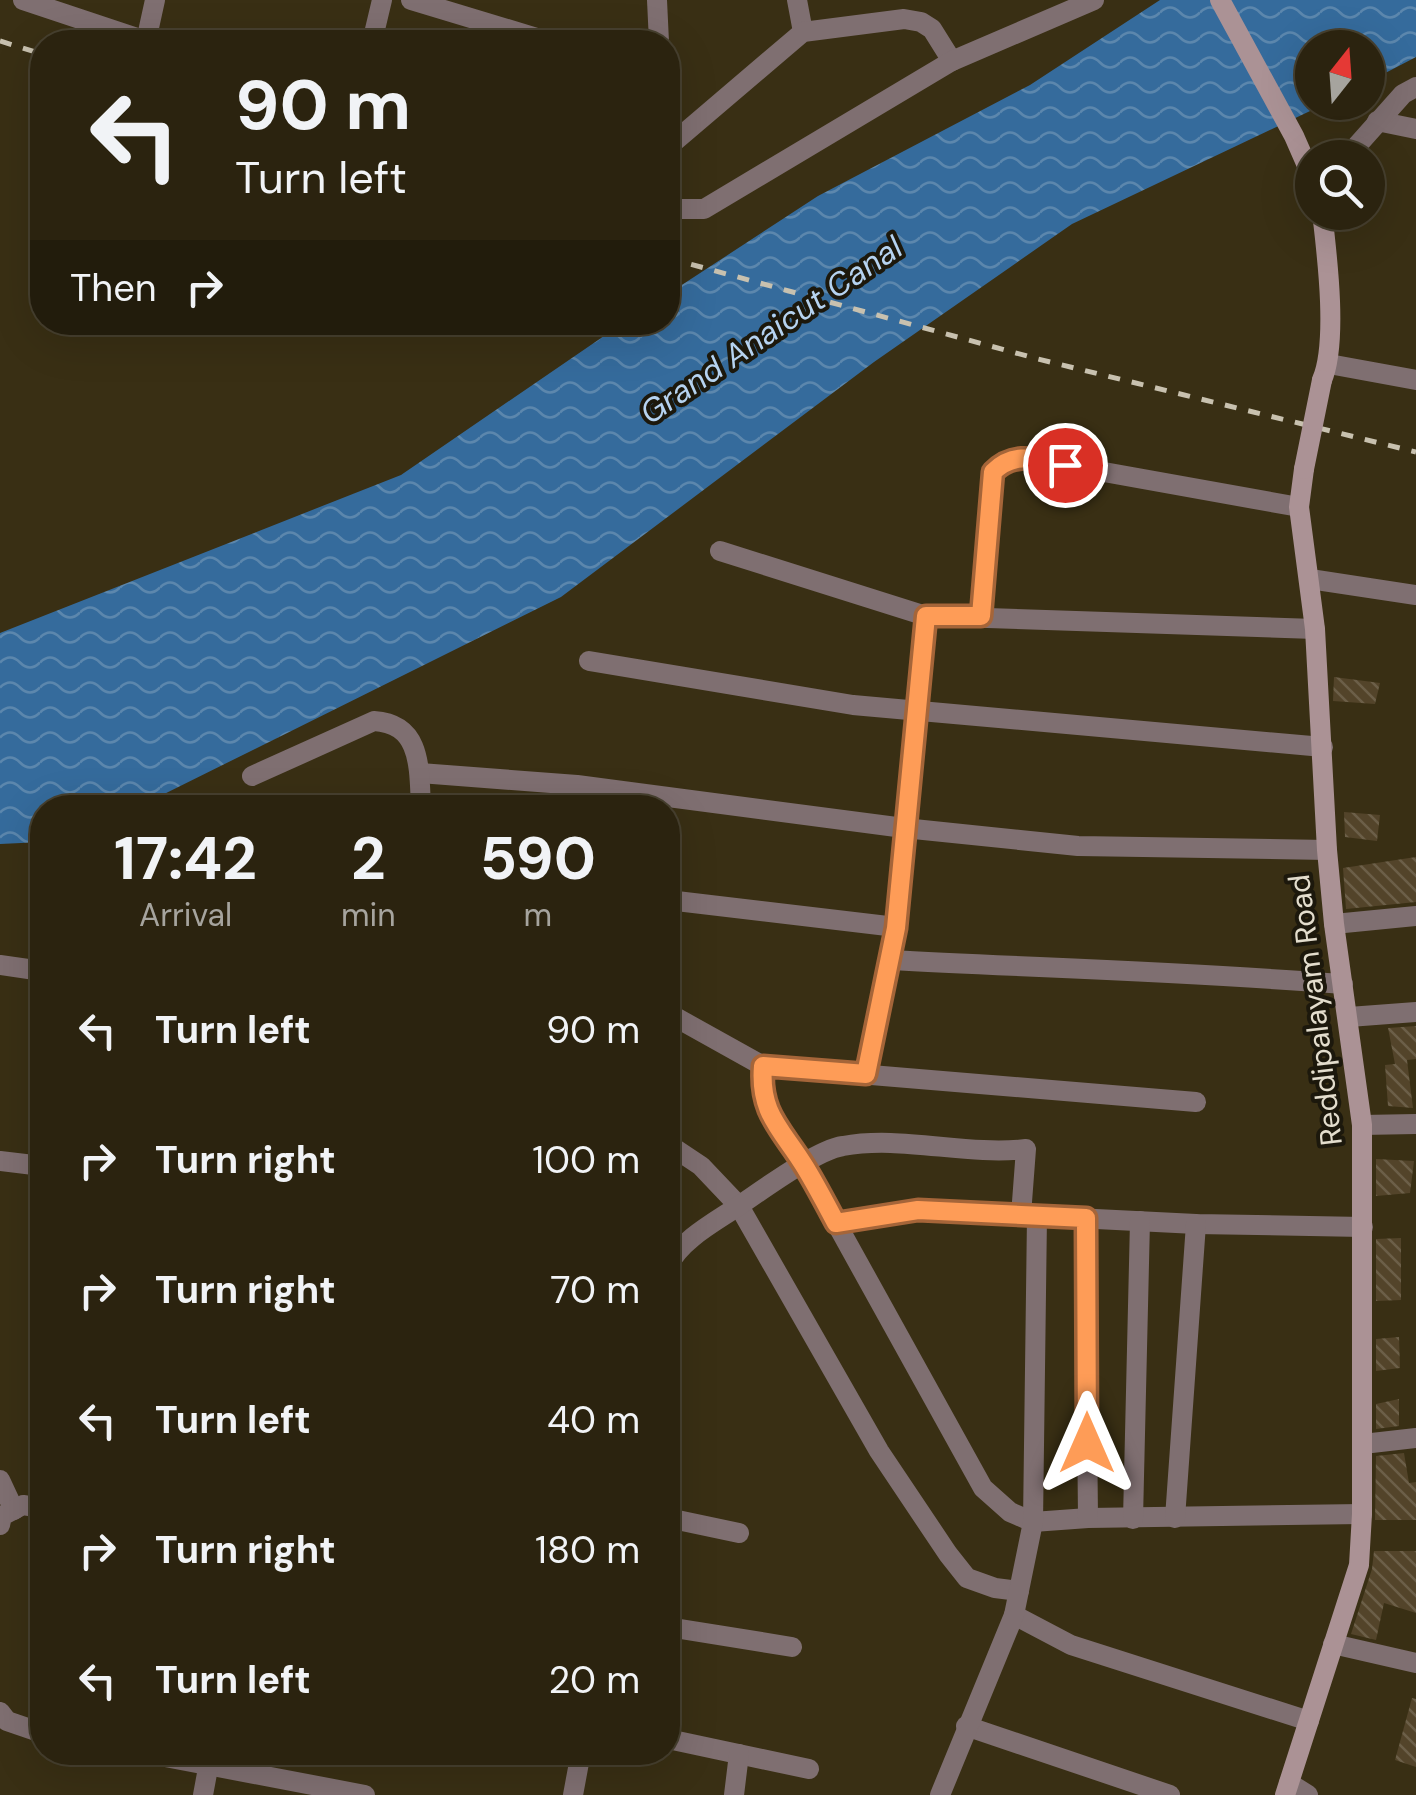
<!DOCTYPE html>
<html lang="en">
<head>
<meta charset="utf-8">
<style>
  :root { --surface:#2b230f; --page:#372f1d; --text:#f1f3f6; --muted:#a6a49e; --line:#47402f }
  body { margin:0; font-family:"DM Sans",sans-serif; background:var(--page); color:var(--text); height:100vh; display:flex; flex-direction:column; font-size:38px; white-space:nowrap }
  * { box-sizing:border-box; margin:0 }
  p { font-size:32px; color:var(--muted) }
  .icon { flex:none; width:55px; height:55px; fill:none; stroke:currentColor; stroke-width:2; stroke-linecap:round; stroke-linejoin:round }
  .map { position:relative; flex:1; overflow:hidden }
  .drawer { position:absolute; left:30px; top:795px; width:650px; height:970px; display:flex; flex-direction:column; background:var(--surface); border-radius:40px; box-shadow:0 10px 40px #0002,0 0 0 2px var(--line) }
  .drawer>* { flex:none }
  .hud { position:absolute; left:30px; top:30px; width:650px; height:305px; border-radius:40px; box-shadow:0 10px 40px #0002,0 0 0 2px var(--line); background:#2b230f; color:var(--text); overflow:hidden }
  .needle { width:65px; rotate:17deg }
  .buttons { position:absolute; left:1295px; top:30px; display:grid; gap:20px }
  .buttons a { display:grid; place-items:center; width:90px; height:90px; border-radius:50%; background:var(--surface); box-shadow:0 10px 40px #0002,0 0 0 2px var(--line); font-size:50px }
  .pin { position:absolute; display:grid; place-items:center; width:85px; height:85px; color:#fff; margin:-42px; border:5px solid #fff; border-radius:50%; box-shadow:0 2px 10px #0007 }
  .me { position:absolute; width:110px; margin:-55px; rotate:0deg; stroke-linejoin:round; filter:drop-shadow(0 0 8px #0008) }
  .turn { display:flex; align-items:center; gap:35px; height:210px; padding:0 40px; font-size:45px }
  .turn .icon { width:130px; height:130px; stroke-width:2.5 }
  .turn b { display:block; font-size:70px; line-height:85px }
  .then { display:flex; align-items:center; height:95px; padding:0 40px; background:#0003; gap:20px; font-size:38px }
  .eta { display:flex; justify-content:space-evenly; align-items:center; height:170px; text-align:center }
  .eta b { font-size:60px; font-weight:700; line-height:70px }
  ul { padding:0; list-style:none }
  li { display:flex; align-items:center; gap:30px; height:130px; padding:0 40px }
  li div { flex:1 }
  li b { display:block; font-size:38px }
  li em { font-style:normal }
  .map>svg:first-child { display:block }
  .water { fill:url(#water-waves) }
  .building { fill:url(#building-back-hatch) }
  .lines { fill:none; stroke-linecap:round; stroke-linejoin:round }
  .street { stroke:#7f6f71; stroke-width:20 }
  .secondary { stroke:#ab9295; stroke-width:20 }
  .rail { stroke:#c8c1af; stroke-width:5; stroke-dasharray:12 12; stroke-linecap:butt }
  .secondary-bridge { stroke:#ab9295; stroke-width:20 }
  .route-casing { stroke:#a56539; stroke-width:25 }
  .route { stroke:#fe9c57; stroke-width:18 }
  .labels { text-anchor:middle; dominant-baseline:central; stroke-width:8; stroke-linejoin:round; paint-order:stroke }
  .street-label { font-size:30px; fill:#e3ddcd; stroke:#1c180c }
  .water-label { font-size:32px; font-style:italic; fill:#b6d3f0; stroke:#1c180c }
</style>
</head>
<body>
<div class="map">
<svg width="1416" height="1795" viewBox="0 0 1416 1795">
  <defs>
    <pattern id="water-waves" width="16" height="10" patternUnits="userSpaceOnUse" patternTransform="scale(2.5)"><rect width="16" height="10" fill="#356b9c"/><path d="M0 5q4-4 8 0t8 0" fill="none" stroke="#5c87ad"/></pattern>
    <pattern id="building-back-hatch" width="6" height="6" patternUnits="userSpaceOnUse" patternTransform="scale(2.5)"><rect width="6" height="6" fill="#53442a"/><path d="M-1 5l2 2M0 0l6 6M5-1l2 2" fill="none" stroke="#6c5f48"/></pattern>
  </defs>
  <rect width="100%" height="100%" fill="#392f14"/>
  <path class="water" d="M 1160,0 L 1416,0 L 1416,57 L 1368,82 L 1368,48 L 1312,48 L 1312,102 L 1327,103 L 1072,224 L 874,362 L 561,597 L 138,807 L 42,808 L 42,842 L 0,844 L 0,633 L 401,475 L 623,323 L 668,322 L 668,294 L 818,196 L 1030,85 Z"/>
  <g class="building">
    <path d="M 1334,677 L 1380,683 L 1375,704 L 1333,701 Z"/>
    <path d="M 1344,812 L 1380,815 L 1377,841 L 1345,837 Z"/>
    <path d="M 1416,857 L 1416,902 L 1346,909 L 1343,868 Z"/>
    <path d="M 1416,1026 L 1416,1059 L 1407,1060 L 1413,1108 L 1388,1106 L 1385,1065 L 1395,1064 L 1388,1028 Z"/>
    <path d="M 1376,1159 L 1414,1161 L 1410,1193 L 1376,1196 Z"/>
    <path d="M 1401,1238 L 1401,1300 L 1376,1301 L 1376,1239 Z"/>
    <path d="M 1399,1337 L 1400,1368 L 1376,1371 L 1376,1339 Z"/>
    <path d="M 1399,1399 L 1399,1426 L 1376,1429 L 1376,1404 Z"/>
    <path d="M 1404,1453 L 1409,1483 L 1416,1482 L 1416,1520 L 1375,1520 L 1376,1456 Z"/>
    <path d="M 1374,1551 L 1416,1551 L 1416,1613 L 1384,1603 L 1376,1640 L 1351,1634 L 1372,1569 Z"/>
    <path d="M 1412,1698 L 1416,1699 L 1416,1767 L 1395,1760 Z"/>
  </g>
  <g class="lines">
    <g class="street">
      <path d="M 23,0 L 149,42"/>
      <path d="M 411,0 L 550,42"/>
      <path d="M 657,0 L 659,42"/>
      <path d="M 797,0 L 803,32"/>
      <path d="M 146,41 L 155,0"/>
      <path d="M 372,42 L 382,0"/>
      <path d="M 1377,121 L 1416,129"/>
      <path d="M 668,147 L 803,32 L 904,19 L 921,22 L 932,29 L 952,61"/>
      <path d="M 1346,158 L 1403,94 L 1416,87"/>
      <path d="M 668,209 L 704,209 L 952,61 L 1094,0"/>
      <path d="M 1329,364 L 1416,380"/>
      <path d="M 720,551 L 926,616"/>
      <path d="M 1310,579 L 1416,595"/>
      <path d="M 981,615 L 990,491 C 994,466 1002,460 1026,458 L 1299,507"/>
      <path d="M 589,661 L 853,705 L 1323,747"/>
      <path d="M 420,773 L 577,785 L 904,828 L 1078,846 L 1327,850"/>
      <path d="M 252,776 L 374,721 C 422,724 419,768 421,808"/>
      <path d="M 668,900 L 896,927"/>
      <path d="M 1334,924 L 1416,916"/>
      <path d="M 889,960 C 1041,968 1192,972 1343,984"/>
      <path d="M 0,965 L 42,971"/>
      <path d="M 668,1013 L 763,1066 L 1196,1102"/>
      <path d="M 1349,1017 L 1416,1012"/>
      <path d="M 763,1066 C 759,1111 779,1130 804,1165 L 983,1488 L 1010,1512 L 1033,1522 L 1088,1518 L 1362,1514"/>
      <path d="M 866,1074 L 896,927 L 926,616 L 1315,629"/>
      <path d="M 1362,1125 L 1416,1124"/>
      <path d="M 668,1144 L 701,1166 L 739,1206 L 879,1451 L 948,1554 L 967,1578 L 995,1588 L 1019,1591"/>
      <path d="M 0,1161 L 42,1166"/>
      <path d="M 1085,1218 L 1088,1518"/>
      <path d="M 836,1223 L 918,1210 L 1196,1224 L 1363,1227"/>
      <path d="M 668,1266 C 681,1240 713,1223 737,1207 C 761,1191 816,1150 843,1146 C 901,1135 966,1156 1026,1149 L 1021,1215"/>
      <path d="M 1363,1444 L 1416,1438"/>
      <path d="M 0,1480 L 14,1510"/>
      <path d="M 668,1518 L 739,1533"/>
      <path d="M 1175,1518 L 1196,1224"/>
      <path d="M 1133,1519 L 1140,1221"/>
      <path d="M 0,1525 L 2,1516 L 23,1505 L 42,1508"/>
      <path d="M 1014,1615 L 1071,1645 L 1309,1721"/>
      <path d="M 668,1627 L 792,1647"/>
      <path d="M 1333,1644 L 1416,1663"/>
      <path d="M 0,1712 L 7,1721 L 42,1733"/>
      <path d="M 966,1726 L 1170,1795"/>
      <path d="M 668,1739 L 809,1769"/>
      <path d="M 139,1752 L 365,1795"/>
      <path d="M 1289,1783 L 1308,1795"/>
      <path d="M 203,1795 L 211,1752"/>
      <path d="M 573,1795 L 581,1752"/>
      <path d="M 734,1795 L 739,1754"/>
      <path d="M 940,1795 L 1014,1615 L 1033,1522 L 1037,1216"/>
    </g>
    <g class="secondary">
      <path d="M 1220,0 L 1294,136 L 1312,177"/>
      <path d="M 1322,212 C 1327,255 1338,342 1322,380"/>
      <path d="M 1285,1795 L 1359,1565 L 1362,1514 L 1362,1125 L 1334,924 L 1327,850 L 1315,629 L 1299,507 L 1304,469"/>
    </g>
    <g class="rail">
      <path d="M 0,41 L 42,54"/>
      <path d="M 668,258 L 1038,359 L 1416,452"/>
    </g>
    <path class="secondary-bridge" d="M 1304,469 L 1322,380"/>
  </g>
  <g class="lines">
    <defs>
      <path id="route" d="M 1065,465 C 1038,460 1015,450 993,472 L 981,616 L 926,616 L 896,928 L 866,1074 L 763,1066 C 759,1114 782,1129 805,1167 C 816,1185 826,1204 836,1223 L 918,1210 L 1086,1218 L 1087,1443"/>
    </defs>
    <use href="#route" class="route-casing"/>
    <use href="#route" class="route"/>
  </g>
  <g class="labels">
    <g class="street-label">
      <text transform="translate(1315 1010) rotate(-97)">Reddipalayam Road</text>
    </g>
    <g class="water-label">
      <text transform="translate(771 330) rotate(-34)">Grand Anaicut Canal</text>
    </g>
  </g>
</svg>
<div class="buttons">
<a><svg class="needle" viewBox="-14 -14 28 28"><path d="M0-13l5 13h-10z" fill="#e53935"/><path d="M0 13l5-13h-10z" fill="#a6a49e"/></svg></a>
<a><svg class="icon" aria-label="search" viewBox="0 0 24 24"><circle cx="10" cy="10" r="6"/><path d="M15 15l6 6"/></svg></a>
</div>
<div class="pin" style="left:1065px;top:465px;background:#d93025"><svg class="icon" aria-label="arrive" viewBox="0 0 24 24"><path d="M6 21V4h12l-3 4 3 4H6"/></svg></div>
<svg class="me" style="left:1087px;top:1443px" viewBox="-20 -20 40 40"><path d="M0-17L14 15 0 8-14 15z" fill="#fe9c57" stroke="#fff" stroke-width="4"/></svg>
<div class="hud">
<div class="turn"><svg class="icon" aria-label="left" viewBox="0 0 24 24"><path d="M17 20v-9H6M10 6l-5 5 5 5"/></svg><div><b>90 m</b>Turn left</div></div>
<div class="then">Then<svg class="icon" aria-label="right" viewBox="0 0 24 24"><path d="M7 20v-9h11M14 6l5 5-5 5"/></svg></div>
</div>
<section class="drawer">
<div class="eta">
<div><b>17:42</b><p>Arrival</p></div>
<div><b>2</b><p>min</p></div>
<div><b>590</b><p>m</p></div>
</div>
<ul>
<li><svg class="icon" aria-label="left" viewBox="0 0 24 24"><path d="M17 20v-9H6M10 6l-5 5 5 5"/></svg><div><b>Turn left</b></div><em>90 m</em></li>
<li><svg class="icon" aria-label="right" viewBox="0 0 24 24"><path d="M7 20v-9h11M14 6l5 5-5 5"/></svg><div><b>Turn right</b></div><em>100 m</em></li>
<li><svg class="icon" aria-label="right" viewBox="0 0 24 24"><path d="M7 20v-9h11M14 6l5 5-5 5"/></svg><div><b>Turn right</b></div><em>70 m</em></li>
<li><svg class="icon" aria-label="left" viewBox="0 0 24 24"><path d="M17 20v-9H6M10 6l-5 5 5 5"/></svg><div><b>Turn left</b></div><em>40 m</em></li>
<li><svg class="icon" aria-label="right" viewBox="0 0 24 24"><path d="M7 20v-9h11M14 6l5 5-5 5"/></svg><div><b>Turn right</b></div><em>180 m</em></li>
<li><svg class="icon" aria-label="left" viewBox="0 0 24 24"><path d="M17 20v-9H6M10 6l-5 5 5 5"/></svg><div><b>Turn left</b></div><em>20 m</em></li>
</ul>
</section>
</div>
</body>
</html>
